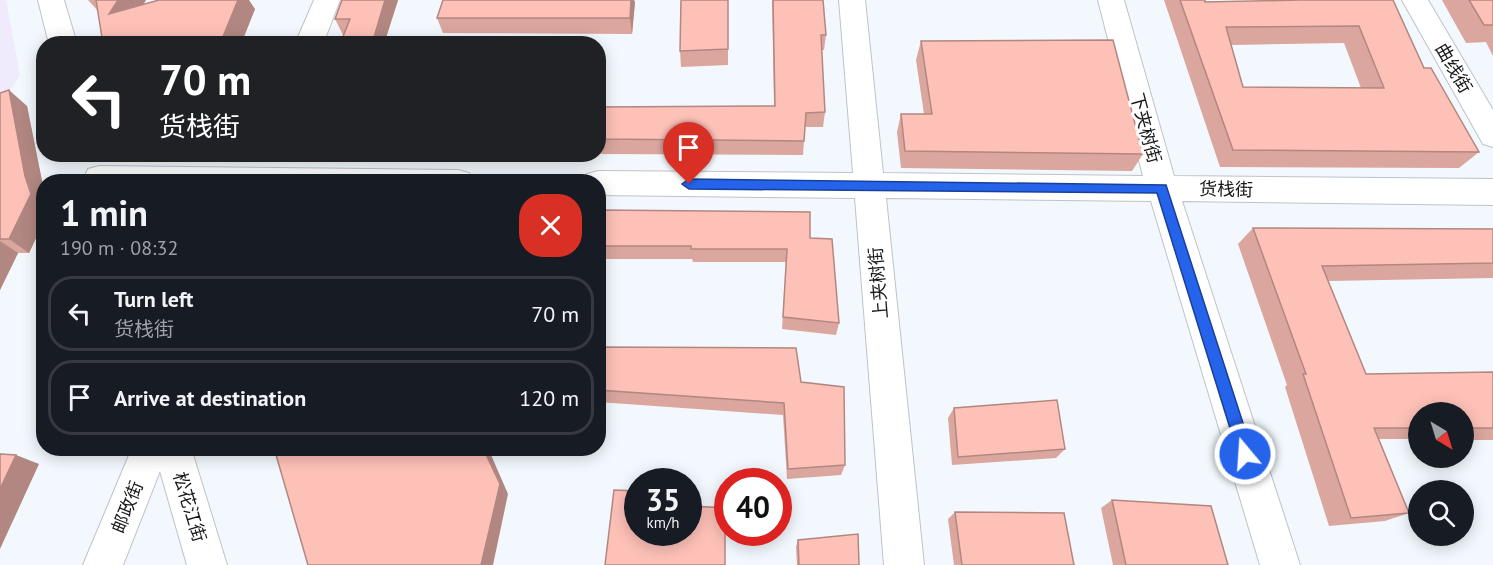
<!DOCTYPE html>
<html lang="en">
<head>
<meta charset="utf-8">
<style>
  :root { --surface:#171b24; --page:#242831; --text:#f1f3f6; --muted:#9ea1a6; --line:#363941 }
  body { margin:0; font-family:"PT Sans","Noto Sans SC",sans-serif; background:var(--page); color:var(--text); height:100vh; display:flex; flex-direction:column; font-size:22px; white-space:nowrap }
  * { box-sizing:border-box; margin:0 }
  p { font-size:20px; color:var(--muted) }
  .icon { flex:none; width:33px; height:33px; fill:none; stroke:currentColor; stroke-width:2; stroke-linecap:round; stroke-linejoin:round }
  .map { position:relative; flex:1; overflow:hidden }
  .details { position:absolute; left:36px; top:174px; width:570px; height:282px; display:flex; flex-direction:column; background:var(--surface); border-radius:24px; box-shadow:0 3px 15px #0003 }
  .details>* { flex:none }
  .banner { position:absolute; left:36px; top:36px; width:570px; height:126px; border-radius:24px; box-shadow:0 3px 15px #0003; background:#202124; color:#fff; overflow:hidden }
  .needle { width:39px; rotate:142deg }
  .buttons { position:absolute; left:1408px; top:402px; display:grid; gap:12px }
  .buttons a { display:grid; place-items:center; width:66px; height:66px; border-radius:50%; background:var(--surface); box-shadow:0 3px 15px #0003; font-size:30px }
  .speed { position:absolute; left:624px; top:468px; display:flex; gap:12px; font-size:30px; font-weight:700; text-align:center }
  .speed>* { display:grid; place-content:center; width:78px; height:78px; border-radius:50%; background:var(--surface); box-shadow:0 3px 15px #0003; line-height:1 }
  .speed small { font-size:15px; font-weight:400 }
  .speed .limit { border:9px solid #d22; background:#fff; color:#111 }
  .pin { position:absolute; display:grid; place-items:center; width:51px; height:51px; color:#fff; margin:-62px -26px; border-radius:50% 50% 50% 0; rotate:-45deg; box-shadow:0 0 6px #0007 }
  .pin .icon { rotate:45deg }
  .me { position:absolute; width:66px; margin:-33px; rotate:342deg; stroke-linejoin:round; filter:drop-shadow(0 0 4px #0008) }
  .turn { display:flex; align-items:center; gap:21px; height:126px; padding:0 24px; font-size:27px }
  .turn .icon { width:78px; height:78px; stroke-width:2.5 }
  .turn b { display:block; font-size:42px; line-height:51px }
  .round { display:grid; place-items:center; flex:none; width:63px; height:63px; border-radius:24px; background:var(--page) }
  .headline { display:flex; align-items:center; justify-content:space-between; height:102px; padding:0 24px }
  h1 { font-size:36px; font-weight:700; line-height:45px }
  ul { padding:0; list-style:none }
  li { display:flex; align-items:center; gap:18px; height:75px; margin:0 12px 9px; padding:0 12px; border:3px solid var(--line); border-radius:24px }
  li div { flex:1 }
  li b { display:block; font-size:22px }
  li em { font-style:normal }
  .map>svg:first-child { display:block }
  .education { fill:#efeafc }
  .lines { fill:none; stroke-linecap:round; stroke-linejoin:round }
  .secondary-casing { stroke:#bec3c8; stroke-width:2 }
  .secondary { fill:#fff; fill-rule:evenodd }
  .wall { fill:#daa69e; fill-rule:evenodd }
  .shaded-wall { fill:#b28781 }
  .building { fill:#fec1b8; stroke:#b28781; stroke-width:1.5; fill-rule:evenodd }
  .route { fill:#2563eb; stroke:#184099; stroke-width:1.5 }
  .labels { text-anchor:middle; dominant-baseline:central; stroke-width:6; stroke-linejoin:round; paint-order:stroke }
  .street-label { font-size:18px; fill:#16181a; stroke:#fff }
</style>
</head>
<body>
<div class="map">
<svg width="1493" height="565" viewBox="0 0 1493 565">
  <rect width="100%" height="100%" fill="#f2f8fd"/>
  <path class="education" d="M 0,0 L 6,0 L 20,75 L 0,106 Z"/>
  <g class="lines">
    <defs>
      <g id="secondary">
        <path d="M 38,0 L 64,0 L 77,44 L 49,44 Z"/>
        <path d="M 314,0 L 340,0 L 323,44 L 295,44 Z"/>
        <path d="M 839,0 L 865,0 L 883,173 L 1143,176 L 1098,0 L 1124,0 L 1174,176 L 1493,179 L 1493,205 L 1182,201 L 1300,565 L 1260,565 L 1151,201 L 886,198 L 924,565 L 884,565 L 855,198 L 598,195 L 598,182 L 583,182 L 587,174 L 598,171 L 853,173 Z"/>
        <path d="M 1402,0 L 1428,0 L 1493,110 L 1493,147 L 1483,144 Z"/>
        <path d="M 99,166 L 458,170 L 469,173 L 473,182 L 86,182 L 84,178 L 88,169 Z"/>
        <path d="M 132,448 L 191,448 L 227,565 L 187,565 L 160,471 L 123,565 L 83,565 Z"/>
      </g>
    </defs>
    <use href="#secondary" class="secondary-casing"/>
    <use href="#secondary" class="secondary"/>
  </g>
  <g class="wall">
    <path d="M 88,0 L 146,0 L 143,5 L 255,9 L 241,44 L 103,44 L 98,11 Z"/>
    <path d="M 342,0 L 398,0 L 384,44 L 343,35 L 335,19 Z"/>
    <path d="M 728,0 L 728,65 L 681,67 L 680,51 Z"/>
    <path d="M 772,0 L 823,0 L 826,35 L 824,50 L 821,50 L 825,112 L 823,127 L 805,127 L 803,155 L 598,154 L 598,107 L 774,106 Z"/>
    <path d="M 1164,0 L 1205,0 L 1205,2 L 1393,0 L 1424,68 L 1479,152 L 1459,168 L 1220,167 ZM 1344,43 L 1361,88 L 1243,87 L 1231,45 Z"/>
    <path d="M 1442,0 L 1493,0 L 1493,56 L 1486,42 L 1466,43 Z"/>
    <path d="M 635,2 L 632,34 L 443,33 L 437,18 Z"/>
    <path d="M 921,41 L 1143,154 L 1132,171 L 901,168 L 897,132 L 901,114 L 924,114 L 916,60 Z"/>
    <path d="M 0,93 L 27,106 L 44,191 L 44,221 L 29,253 L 18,253 L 0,290 Z"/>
    <path d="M 524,154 L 582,154 L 582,155 Z"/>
    <path d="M 598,210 L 810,238 L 839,323 L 836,335 L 782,329 L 786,262 L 693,262 L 692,259 L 598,259 Z"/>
    <path d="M 1253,228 L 1493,229 L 1493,278 L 1328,281 L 1366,374 L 1493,372 L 1493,440 L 1464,440 L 1464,412 L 1419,412 L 1419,439 L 1379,439 L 1409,513 L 1385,521 L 1329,526 L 1285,387 L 1287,385 L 1238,244 Z"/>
    <path d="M 598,347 L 801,382 L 845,465 L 841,475 L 787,479 L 783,415 L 598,402 Z"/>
    <path d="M 954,408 L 1065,449 L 1056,458 L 952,465 L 948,418 Z"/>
    <path d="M 1112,500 L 1228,565 L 1113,565 L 1101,508 Z"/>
    <path d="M 955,512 L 1074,565 L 954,565 L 948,519 Z"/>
    <path d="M 798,540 L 859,565 L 797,565 L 796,547 Z"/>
  </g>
  <g class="shaded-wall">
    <path d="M 118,0 L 146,0 L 125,32 L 109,14 Z"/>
    <path d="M 238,0 L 249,0 L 255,9 L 241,44 L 220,44 Z"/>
    <path d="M 385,0 L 398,0 L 384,44 L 372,44 Z"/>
    <path d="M 631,0 L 634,0 L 635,2 L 632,34 L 630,18 Z"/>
    <path d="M 9,90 L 27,106 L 44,191 L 44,221 L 29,253 L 9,239 Z"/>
    <path d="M 0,241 L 18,253 L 0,290 Z"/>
    <path d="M 483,448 L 488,448 L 508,494 L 493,565 L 481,565 Z"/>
    <path d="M 16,455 L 39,464 L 0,549 L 0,489 Z"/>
  </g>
  <g class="building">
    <path d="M 96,0 L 118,0 L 109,14 L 159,0 L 238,0 L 220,44 L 103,44 Z"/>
    <path d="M 342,0 L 385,0 L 372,44 L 340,44 L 350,19 L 335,19 Z"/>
    <path d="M 443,0 L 631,0 L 630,18 L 437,18 Z"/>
    <path d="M 681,0 L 728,0 L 728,49 L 680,51 Z"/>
    <path d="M 773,0 L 823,0 L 826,35 L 821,35 L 825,112 L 806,113 L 804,141 L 598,139 L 598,107 L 775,106 Z"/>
    <path d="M 1180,0 L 1205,0 L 1205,2 L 1300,0 L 1393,0 L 1424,68 L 1431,68 L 1479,152 L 1233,150 ZM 1359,26 L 1384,88 L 1243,87 L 1226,27 Z"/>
    <path d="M 1469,0 L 1493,0 L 1493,25 L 1484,25 Z"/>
    <path d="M 1113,40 L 1143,154 L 905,151 L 901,114 L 932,114 L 921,41 Z"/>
    <path d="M 9,90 L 25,176 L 31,194 L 9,239 L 0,239 L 0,93 Z"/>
    <path d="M 598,210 L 810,212 L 810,238 L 832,239 L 839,323 L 783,317 L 787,249 L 691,249 L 691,246 L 598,246 Z"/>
    <path d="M 1253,228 L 1493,229 L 1493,263 L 1322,266 L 1366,374 L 1493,372 L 1493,428 L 1464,428 L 1464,412 L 1419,412 L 1419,428 L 1374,428 L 1409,513 L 1351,518 L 1303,374 L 1306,374 Z"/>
    <path d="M 598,347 L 796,348 L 801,382 L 844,387 L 845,465 L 788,469 L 784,403 L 598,390 Z"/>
    <path d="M 1057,400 L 1065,449 L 958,457 L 954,408 Z"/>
    <path d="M 274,448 L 483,448 L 500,484 L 481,565 L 308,565 Z"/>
    <path d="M 0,454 L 16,455 L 0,489 Z"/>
    <path d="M 614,490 L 638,491 L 638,532 L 688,532 L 688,492 L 690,492 L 692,506 L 725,508 L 725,565 L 605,565 Z"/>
    <path d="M 1112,500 L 1211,506 L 1228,565 L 1126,565 Z"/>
    <path d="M 955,512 L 1064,513 L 1074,565 L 962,565 Z"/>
    <path d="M 858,534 L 859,565 L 799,565 L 798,540 Z"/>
  </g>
  <path class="route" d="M 689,179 L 1166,185 L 1253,454 L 1251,459 L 1245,462 L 1240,459 L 1238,454 L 1157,193 L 689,189 L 682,184 Z"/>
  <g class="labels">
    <g class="street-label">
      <text transform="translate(1454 68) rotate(60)">曲线街</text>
      <text transform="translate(1146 128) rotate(75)">下夹树街</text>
      <text transform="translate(1226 189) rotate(1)">货栈街</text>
      <text transform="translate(878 283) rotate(-95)">上夹树街</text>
      <text transform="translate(127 507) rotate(-68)">邮政街</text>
      <text transform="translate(190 507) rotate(73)">松花江街</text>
    </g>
  </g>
</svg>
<div class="buttons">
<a><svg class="needle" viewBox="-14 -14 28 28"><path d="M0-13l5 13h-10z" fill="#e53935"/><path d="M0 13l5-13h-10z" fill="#9ea1a6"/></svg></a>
<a><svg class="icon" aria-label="search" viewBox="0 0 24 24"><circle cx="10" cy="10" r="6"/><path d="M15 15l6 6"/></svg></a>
</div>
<div class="speed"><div>35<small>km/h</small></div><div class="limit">40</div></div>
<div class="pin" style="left:689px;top:184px;background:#d93025"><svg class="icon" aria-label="arrive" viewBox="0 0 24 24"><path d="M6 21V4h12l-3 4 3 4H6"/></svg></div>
<svg class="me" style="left:1245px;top:454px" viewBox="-20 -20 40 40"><circle r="17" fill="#2563eb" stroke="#fff" stroke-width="3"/><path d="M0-11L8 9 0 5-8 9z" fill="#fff"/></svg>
<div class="banner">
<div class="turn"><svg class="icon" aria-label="left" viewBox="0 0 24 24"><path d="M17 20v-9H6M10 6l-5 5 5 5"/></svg><div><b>70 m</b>货栈街</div></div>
</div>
<section class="details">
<div class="headline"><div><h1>1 min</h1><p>190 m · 08:32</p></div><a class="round" style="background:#d93025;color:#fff"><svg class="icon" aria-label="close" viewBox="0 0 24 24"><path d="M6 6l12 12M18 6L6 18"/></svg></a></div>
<ul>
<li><svg class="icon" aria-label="left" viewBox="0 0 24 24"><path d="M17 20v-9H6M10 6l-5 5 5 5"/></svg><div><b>Turn left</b><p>货栈街</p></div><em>70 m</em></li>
<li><svg class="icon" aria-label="arrive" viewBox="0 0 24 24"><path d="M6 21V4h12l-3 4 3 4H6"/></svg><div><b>Arrive at destination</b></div><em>120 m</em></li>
</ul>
</section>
</div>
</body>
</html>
